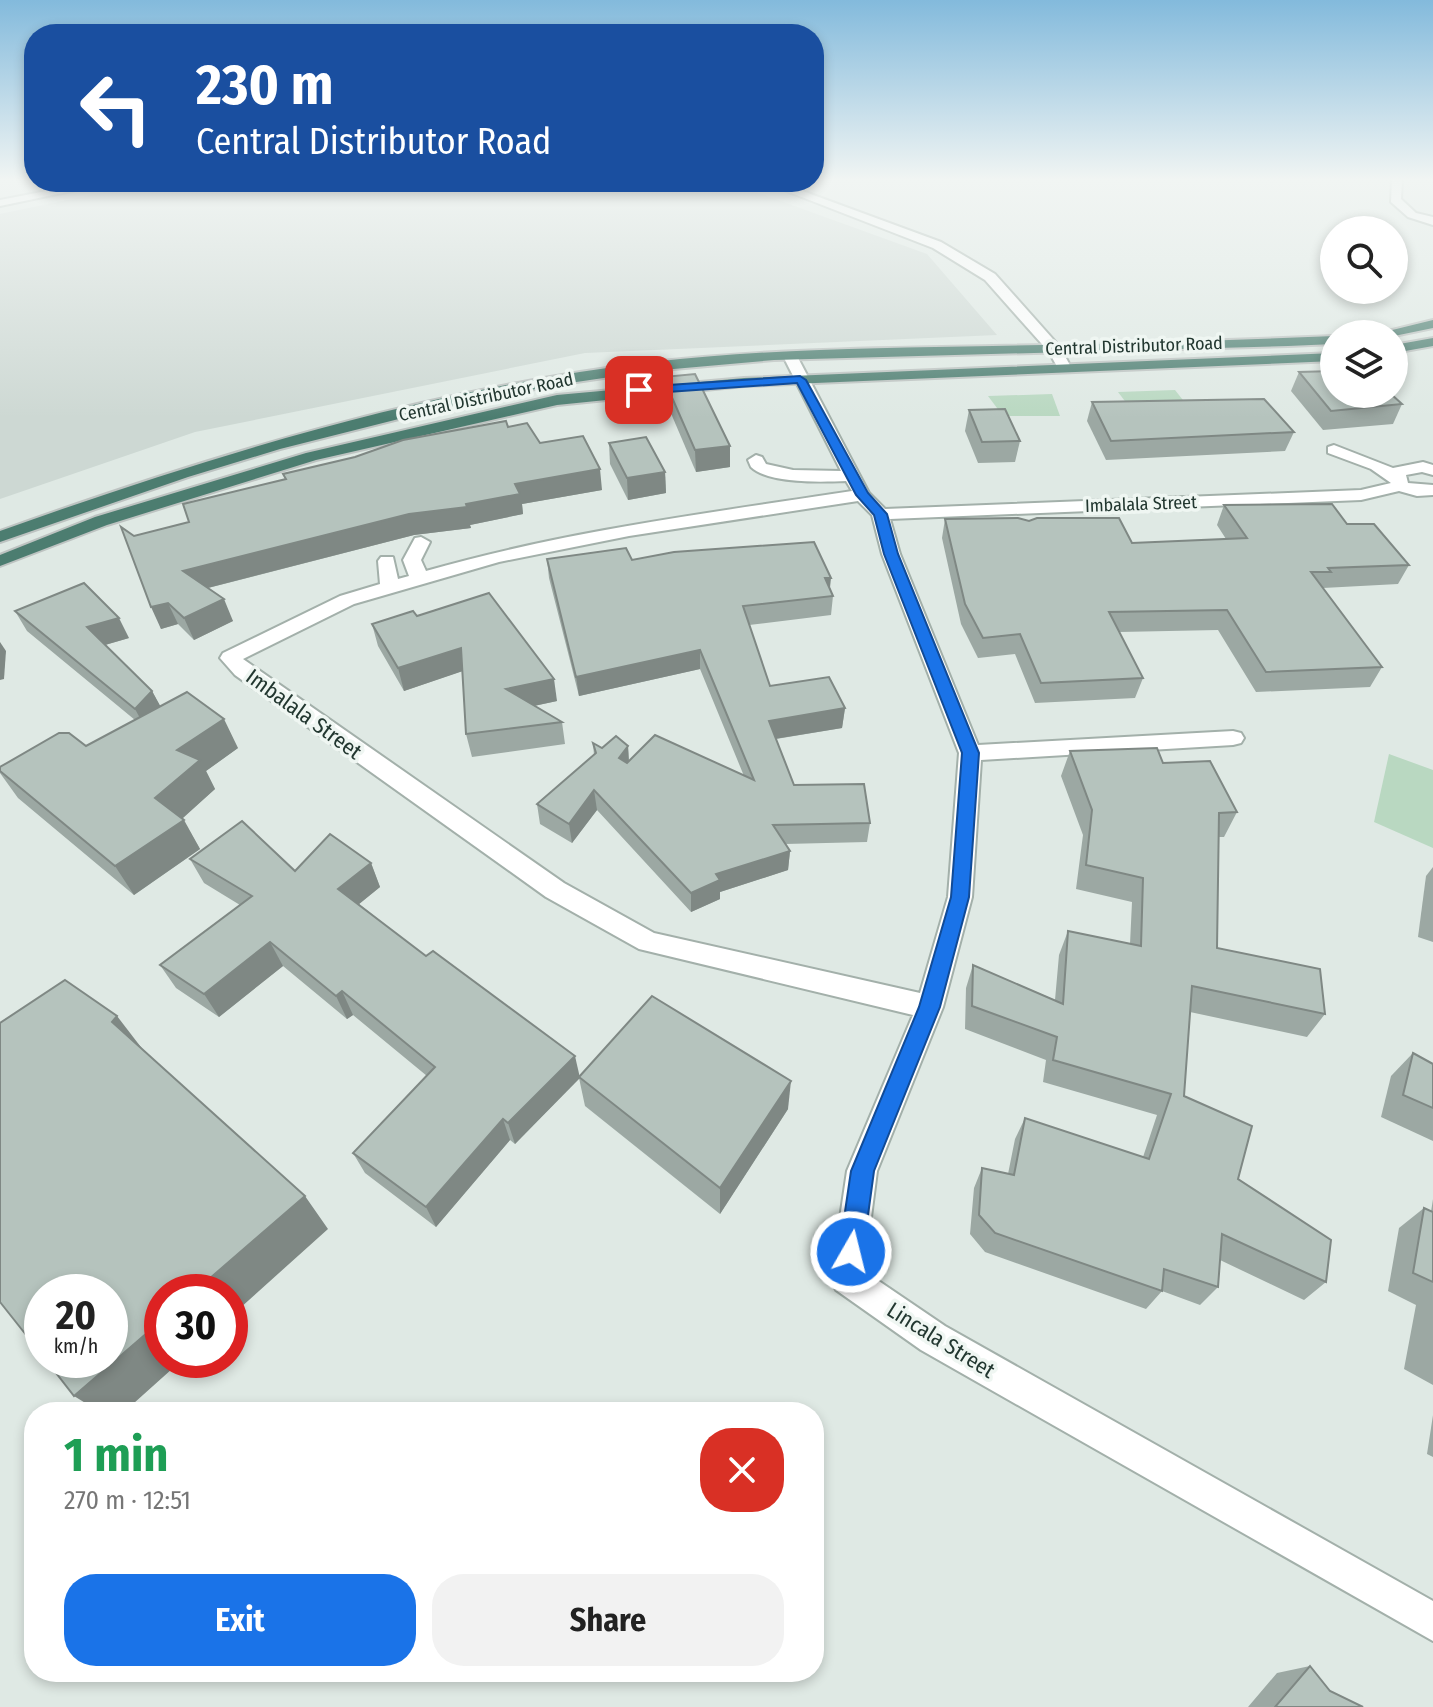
<!DOCTYPE html>
<html lang="en">
<head>
<meta charset="utf-8">
<style>
  :root { --surface:#fff; --page:#f2f2f2; --text:#222; --muted:#767676; --accent:#1a73e8 }
  body { margin:0; font-family:"Fira Sans Condensed",sans-serif; background:var(--page); color:var(--text); height:100vh; display:flex; flex-direction:column; font-size:30px; white-space:nowrap }
  * { box-sizing:border-box; margin:0 }
  p { font-size:26px; color:var(--muted) }
  .icon { flex:none; width:44px; height:44px; fill:none; stroke:currentColor; stroke-width:2; stroke-linecap:round; stroke-linejoin:round }
  .map { position:relative; flex:1; overflow:hidden }
  .side { position:absolute; left:24px; top:1402px; width:800px; height:280px; display:flex; flex-direction:column; background:var(--surface); border-radius:32px; box-shadow:0 4px 12px #0003 }
  .side>* { flex:none }
  .hud { position:absolute; left:24px; top:24px; width:800px; height:168px; border-radius:32px; box-shadow:0 4px 12px #0003; background:#1a4fa0; color:#fff; overflow:hidden }
  .tools { position:absolute; left:1320px; top:216px; display:grid; gap:16px }
  .tools a { display:grid; place-items:center; width:88px; height:88px; border-radius:50%; background:var(--surface); box-shadow:0 4px 12px #0003; font-size:40px }
  .speed { position:absolute; left:24px; top:1274px; display:flex; gap:16px; font-size:40px; font-weight:700; text-align:center }
  .speed>* { display:grid; place-content:center; width:104px; height:104px; border-radius:50%; background:var(--surface); box-shadow:0 4px 12px #0003; line-height:1 }
  .speed small { font-size:20px; font-weight:400 }
  .speed .limit { border:12px solid #d22; background:#fff; color:#111 }
  .pin { position:absolute; display:grid; place-items:center; width:68px; height:68px; color:#fff; margin:-34px; border-radius:16px; box-shadow:0 4px 12px #0006 }
  .me { position:absolute; width:88px; margin:-44px; rotate:8deg; stroke-linejoin:round; filter:drop-shadow(0 0 6px #0008) }
  .turn { display:flex; align-items:center; gap:28px; height:168px; padding:0 40px; font-size:36px }
  .turn .icon { width:104px; height:104px; stroke-width:2.5 }
  .turn b { display:block; font-size:56px; line-height:68px }
  .round { display:grid; place-items:center; flex:none; width:84px; height:84px; border-radius:32px; background:var(--page) }
  .overview { display:flex; align-items:center; justify-content:space-between; height:136px; padding:0 40px }
  h1 { font-size:48px; font-weight:700; line-height:60px; color:#1e9e55 }
  .primary-button { display:flex; gap:16px; margin-top:auto; padding:16px 40px }
  .primary-button a { flex:1; height:92px; border-radius:32px; background:var(--accent); color:#fff; font-size:32px; font-weight:700; line-height:92px; text-align:center }
  .primary-button a+a { background:var(--page); color:var(--text) }
  .map>svg:first-child { display:block }
  .built { fill:#cdd8d3 }
  .green { fill:#b9d8c1 }
  .lines { fill:none; stroke-linecap:round; stroke-linejoin:round }
  .minor-casing { stroke:#a3b0aa; stroke-width:4 }
  .trunk-casing { stroke:#bdc3c1; stroke-width:4 }
  .minor { fill:#fff; fill-rule:evenodd }
  .trunk { fill:#4c7d70; fill-rule:evenodd }
  .wall { fill:#9ca8a3 }
  .shaded-wall { fill:#7f8884 }
  .building { fill:#b5c3bd; stroke:#7f8884; stroke-width:2 }
  .route { fill:#1a73e8; stroke:#114b97; stroke-width:2 }
  .labels { text-anchor:middle; dominant-baseline:central; stroke-width:7; stroke-linejoin:round; paint-order:stroke }
  .far-street-label { font-size:18px; fill:#223730; stroke:#eff6f2 }
  .street-label { font-size:22px; fill:#223730; stroke:#eff6f2 }
</style>
</head>
<body>
<div class="map">
<svg width="1433" height="1707" viewBox="0 0 1433 1707">
  <rect width="100%" height="100%" fill="#dfe9e4"/>
  <path class="built" d="M 391,182 L 728,182 L 927,254 L 997,335 L 585,353 L 195,432 L 0,499 L 0,214 L 139,185 L 350,192 Z"/>
  <g class="green">
    <path d="M 1175,390 L 1190,409 L 1134,413 L 1118,392 Z"/>
    <path d="M 1052,394 L 1060,416 L 1003,416 L 988,396 Z"/>
    <path d="M 1389,754 L 1433,770 L 1433,848 L 1374,822 Z"/>
  </g>
  <g class="lines">
    <defs>
      <g id="minor">
        <path d="M 1392,179 L 1402,179 L 1401,199 L 1416,213 L 1433,217 L 1433,225 L 1408,217 L 1391,202 Z"/>
        <path d="M 93,182 L 115,182 L 0,206 L 0,200 Z"/>
        <path d="M 260,182 L 345,182 L 340,185 L 265,185 Z"/>
        <path d="M 763,182 L 778,182 L 941,242 L 995,274 L 1060,347 L 1072,369 L 1070,372 L 1060,372 L 1049,352 L 985,280 L 933,248 Z"/>
        <path d="M 790,352 L 797,356 L 869,493 L 885,509 L 1361,490 L 1391,483 L 1371,469 L 1328,453 L 1328,447 L 1334,445 L 1393,468 L 1423,462 L 1433,465 L 1433,475 L 1422,472 L 1406,475 L 1408,483 L 1433,485 L 1433,495 L 1417,496 L 1399,491 L 1361,500 L 890,519 L 900,554 L 978,745 L 1233,731 L 1241,733 L 1244,738 L 1241,743 L 1233,745 L 981,760 L 972,897 L 943,1007 L 877,1171 L 864,1271 L 945,1326 L 1433,1601 L 1433,1641 L 921,1350 L 836,1290 L 831,1279 L 847,1171 L 913,1015 L 639,949 L 546,897 L 235,675 L 220,658 L 223,653 L 340,596 L 380,584 L 378,561 L 381,557 L 393,557 L 398,579 L 409,576 L 403,560 L 415,538 L 421,537 L 430,542 L 421,560 L 426,571 C 565,531 709,513 852,491 L 846,481 C 822,482 769,484 751,467 L 748,460 L 756,455 L 762,457 L 766,464 L 793,470 L 841,471 L 783,356 ZM 858,501 L 872,515 L 882,554 L 959,753 L 948,897 L 920,993 L 654,933 L 564,883 L 243,659 L 354,604 L 499,562 L 629,536 Z"/>
      </g>
      <g id="trunk">
        <path d="M 1433,320 L 1433,328 L 1394,336 L 1376,334 Z"/>
        <path d="M 1334,336 L 1334,344 L 1288,346 L 774,360 L 651,371 L 556,385 L 462,403 L 280,449 L 188,477 L 0,542 L 0,531 C 212,455 428,389 652,362 C 766,349 879,348 993,346 C 1107,344 1220,341 1334,336 Z"/>
        <path d="M 1433,338 L 1433,346 L 1394,353 L 1394,345 Z"/>
        <path d="M 1334,353 L 1334,361 L 744,386 L 557,405 L 316,460 L 107,525 L 0,566 L 0,555 L 95,517 L 306,453 L 557,395 L 744,378 Z"/>
      </g>
    </defs>
    <use href="#minor" class="minor-casing"/>
    <use href="#trunk" class="trunk-casing"/>
    <use href="#minor" class="minor"/>
    <use href="#trunk" class="trunk"/>
  </g>
  <g class="wall">
    <path d="M 1299,372 L 1402,404 L 1393,424 L 1323,430 L 1291,391 Z"/>
    <path d="M 663,377 L 730,467 L 696,472 L 664,397 Z"/>
    <path d="M 1092,402 L 1294,432 L 1285,451 L 1106,460 L 1087,421 Z"/>
    <path d="M 969,410 L 1020,441 L 1015,462 L 978,463 L 965,431 Z"/>
    <path d="M 508,427 L 540,443 L 602,490 L 522,504 L 523,514 L 470,525 L 471,528 L 414,535 L 208,588 L 233,621 L 194,640 L 178,624 L 161,629 L 134,536 L 189,522 L 285,479 L 283,474 Z"/>
    <path d="M 609,443 L 665,472 L 666,493 L 628,500 L 610,464 Z"/>
    <path d="M 1224,505 L 1347,524 L 1409,565 L 1398,584 L 1323,588 L 1382,667 L 1370,687 L 1256,692 L 1218,630 L 1119,632 L 1143,678 L 1135,698 L 1035,703 L 1015,654 L 978,658 L 961,624 L 942,538 L 945,519 L 1029,521 L 1132,543 L 1226,539 L 1217,525 Z"/>
    <path d="M 547,559 L 632,560 L 830,588 L 833,596 L 831,615 L 749,625 L 770,686 L 845,708 L 842,728 L 776,739 L 794,785 L 870,823 L 867,842 L 785,844 L 790,851 L 788,870 L 720,892 L 720,899 L 691,912 L 597,810 L 572,843 L 540,824 L 537,804 L 594,755 L 593,743 L 602,748 L 628,746 L 629,761 L 744,776 L 700,669 L 579,696 L 549,578 Z"/>
    <path d="M 15,611 L 129,638 L 105,645 L 152,691 L 160,706 L 238,748 L 206,771 L 215,789 L 182,818 L 200,849 L 134,895 L 18,798 L 0,773 L 0,767 L 86,746 L 135,720 L 27,631 Z"/>
    <path d="M 417,616 L 557,701 L 534,706 L 562,722 L 565,744 L 472,757 L 466,734 L 462,671 L 404,691 L 378,646 L 372,624 Z"/>
    <path d="M 1070,751 L 1163,763 L 1237,812 L 1224,837 L 1219,837 L 1217,948 L 1325,1014 L 1307,1037 L 1190,1012 L 1184,1096 L 1238,1179 L 1326,1282 L 1304,1300 L 1220,1260 L 1218,1287 L 1200,1305 L 1162,1291 L 1146,1309 L 985,1252 L 970,1234 L 974,1188 L 982,1168 L 1008,1174 L 1015,1139 L 1025,1118 L 1143,1157 L 1157,1115 L 1043,1082 L 1046,1060 L 965,1029 L 966,988 L 973,965 L 1055,1000 L 1059,955 L 1068,931 L 1130,944 L 1132,902 L 1076,889 L 1083,835 L 1061,776 Z"/>
    <path d="M 190,859 L 295,871 L 371,863 L 380,887 L 359,904 L 579,1077 L 788,1109 L 720,1214 L 585,1106 L 579,1078 L 515,1144 L 510,1140 L 436,1227 L 365,1173 L 353,1153 L 427,1076 L 353,1015 L 347,1019 L 283,966 L 219,1017 L 176,988 L 160,965 L 240,905 L 204,883 Z"/>
    <path d="M 1433,867 L 1433,942 L 1418,937 L 1426,876 Z"/>
    <path d="M 1413,1053 L 1433,1064 L 1433,1141 L 1381,1117 L 1391,1076 Z"/>
    <path d="M 1433,1199 L 1433,1385 L 1404,1369 L 1416,1305 L 1388,1291 L 1399,1228 L 1424,1208 L 1431,1212 Z"/>
    <path d="M 1433,1415 L 1433,1457 L 1427,1454 Z"/>
    <path d="M 1310,1666 L 1330,1691 L 1363,1707 L 1248,1707 L 1277,1673 Z"/>
  </g>
  <g class="shaded-wall">
    <path d="M 730,446 L 730,467 L 696,472 L 695,450 Z"/>
    <path d="M 600,469 L 602,490 L 522,504 L 523,514 L 470,525 L 471,528 L 414,535 L 192,592 L 183,571 L 409,514 L 466,504 L 515,484 Z"/>
    <path d="M 665,472 L 666,493 L 628,500 L 627,478 Z"/>
    <path d="M 825,578 L 831,578 L 829,597 Z"/>
    <path d="M 224,599 L 233,621 L 194,640 L 184,618 Z"/>
    <path d="M 168,603 L 178,624 L 161,629 L 151,607 Z"/>
    <path d="M 119,618 L 129,638 L 98,647 L 87,627 Z"/>
    <path d="M 0,642 L 6,651 L 4,679 L 0,680 Z"/>
    <path d="M 461,648 L 466,670 L 404,691 L 398,668 Z"/>
    <path d="M 700,650 L 700,669 L 579,696 L 576,677 Z"/>
    <path d="M 554,679 L 557,701 L 510,711 L 506,689 Z"/>
    <path d="M 152,691 L 163,711 L 146,729 L 135,709 Z"/>
    <path d="M 845,708 L 842,728 L 768,740 L 769,721 Z"/>
    <path d="M 224,719 L 238,748 L 206,771 L 215,789 L 172,828 L 155,798 L 177,750 Z"/>
    <path d="M 628,746 L 629,765 L 619,758 Z"/>
    <path d="M 594,790 L 597,810 L 572,843 L 569,824 Z"/>
    <path d="M 184,820 L 200,849 L 134,895 L 115,866 Z"/>
    <path d="M 790,851 L 788,870 L 720,892 L 720,899 L 691,912 L 691,893 L 716,874 Z"/>
    <path d="M 371,863 L 380,887 L 348,913 L 338,889 Z"/>
    <path d="M 270,942 L 283,966 L 219,1017 L 204,994 Z"/>
    <path d="M 342,991 L 353,1015 L 347,1019 L 336,996 Z"/>
    <path d="M 117,1016 L 147,1055 L 112,1022 Z"/>
    <path d="M 575,1056 L 580,1078 L 515,1144 L 508,1123 Z"/>
    <path d="M 791,1081 L 788,1109 L 720,1214 L 720,1188 Z"/>
    <path d="M 503,1119 L 510,1140 L 436,1227 L 426,1207 Z"/>
    <path d="M 305,1196 L 328,1229 L 230,1317 L 230,1292 L 194,1292 Z"/>
    <path d="M 162,1320 L 162,1360 L 182,1360 L 124,1412 L 100,1412 L 74,1396 Z"/>
  </g>
  <g class="building">
    <path d="M 1334,371 L 1334,394 L 1391,394 L 1402,404 L 1331,411 L 1299,372 Z"/>
    <path d="M 695,374 L 730,446 L 695,450 L 663,377 Z"/>
    <path d="M 1264,399 L 1294,432 L 1111,441 L 1092,402 Z"/>
    <path d="M 1005,409 L 1020,441 L 982,442 L 969,410 Z"/>
    <path d="M 506,421 L 508,427 L 527,423 L 540,443 L 583,436 L 600,469 L 515,484 L 520,494 L 466,504 L 467,507 L 409,514 L 183,571 L 224,599 L 184,618 L 168,603 L 151,607 L 121,527 L 134,536 L 189,522 L 183,504 L 286,479 L 283,474 L 355,457 L 403,440 Z"/>
    <path d="M 646,437 L 665,472 L 627,478 L 609,443 Z"/>
    <path d="M 1332,504 L 1347,524 L 1374,524 L 1409,565 L 1328,568 L 1331,572 L 1311,572 L 1382,667 L 1266,672 L 1227,610 L 1109,612 L 1143,678 L 1041,683 L 1020,634 L 983,638 L 965,604 L 945,519 L 1018,518 L 1029,521 L 1037,518 L 1119,518 L 1132,543 L 1247,538 L 1224,505 Z"/>
    <path d="M 814,542 L 831,578 L 825,578 L 833,596 L 743,606 L 770,686 L 829,677 L 845,708 L 769,721 L 794,785 L 864,784 L 870,823 L 773,825 L 790,851 L 716,874 L 720,880 L 691,893 L 594,790 L 569,824 L 537,804 L 596,753 L 593,743 L 602,748 L 616,736 L 628,746 L 619,758 L 627,763 L 655,735 L 754,780 L 700,650 L 576,677 L 547,559 L 626,548 L 632,560 L 674,552 Z"/>
    <path d="M 84,583 L 119,618 L 87,627 L 152,691 L 135,709 L 15,611 Z"/>
    <path d="M 489,593 L 554,679 L 506,689 L 562,722 L 466,734 L 461,648 L 398,668 L 372,624 L 413,611 L 417,616 Z"/>
    <path d="M 187,692 L 224,719 L 177,750 L 200,760 L 155,798 L 184,820 L 115,866 L 0,771 L 0,767 L 59,733 L 69,733 L 86,746 Z"/>
    <path d="M 1157,748 L 1163,763 L 1210,761 L 1237,812 L 1219,813 L 1217,948 L 1320,969 L 1325,1014 L 1192,986 L 1184,1096 L 1252,1126 L 1238,1179 L 1331,1240 L 1326,1282 L 1222,1234 L 1218,1287 L 1164,1269 L 1162,1291 L 995,1233 L 979,1215 L 982,1168 L 1014,1175 L 1025,1118 L 1149,1159 L 1171,1094 L 1053,1060 L 1057,1037 L 972,1006 L 973,965 L 1063,1004 L 1068,931 L 1141,946 L 1143,878 L 1086,865 L 1092,810 L 1070,751 Z"/>
    <path d="M 242,821 L 295,871 L 330,834 L 371,863 L 338,889 L 426,956 L 433,951 L 575,1056 L 508,1123 L 503,1119 L 426,1207 L 353,1153 L 435,1067 L 342,991 L 336,996 L 270,942 L 204,994 L 160,965 L 252,896 L 190,859 Z"/>
    <path d="M 65,980 L 117,1016 L 112,1022 L 305,1196 L 194,1292 L 162,1292 L 162,1320 L 74,1396 L 46,1360 L 110,1360 L 110,1292 L 42,1292 L 42,1355 L 0,1302 L 0,1023 Z"/>
    <path d="M 652,996 L 791,1081 L 720,1188 L 579,1077 Z"/>
    <path d="M 1413,1053 L 1433,1064 L 1433,1108 L 1403,1095 Z"/>
    <path d="M 1424,1208 L 1433,1212 L 1433,1282 L 1413,1273 Z"/>
    <path d="M 1310,1666 L 1330,1691 L 1363,1707 L 1275,1707 Z"/>
  </g>
  <linearGradient id="sky" x2="0" y2="1"><stop stop-color="#83badc"/><stop offset="0.43" stop-color="#f1f5f3"/><stop offset="1" stop-color="#f1f5f3" stop-opacity="0"/></linearGradient>
  <rect width="1433" height="418" fill="url(#sky)"/>
  <path class="route" d="M 800,376 L 806,380 L 868,493 L 887,514 L 898,554 L 979,753 L 969,897 L 940,1007 L 874,1171 L 863,1252 L 860,1261 L 851,1264 L 843,1261 L 839,1252 L 851,1171 L 919,1007 L 951,897 L 962,753 L 884,554 L 874,515 L 856,495 L 797,383 L 639,394 L 633,390 L 639,387 Z"/>
  <g class="labels">
    <g class="far-street-label">
      <text transform="translate(1134 346) rotate(-2)">Central Distributor Road</text>
      <text transform="translate(486 397) rotate(-12)">Central Distributor Road</text>
      <text transform="translate(1141 504) rotate(-2)">Imbalala Street</text>
    </g>
    <g class="street-label">
      <text transform="translate(304 714) rotate(36)">Imbalala Street</text>
      <text transform="translate(941 1340) rotate(32)">Lincala Street</text>
    </g>
  </g>
</svg>
<div class="tools">
<a><svg class="icon" aria-label="search" viewBox="0 0 24 24"><circle cx="10" cy="10" r="6"/><path d="M15 15l6 6"/></svg></a>
<a><svg class="icon" aria-label="layers" viewBox="0 0 24 24"><path d="M12 4l9 5-9 5-9-5zM3 14l9 5 9-5"/></svg></a>
</div>
<div class="speed"><div>20<small>km/h</small></div><div class="limit">30</div></div>
<div class="pin" style="left:639px;top:390px;background:#d93025"><svg class="icon" aria-label="arrive" viewBox="0 0 24 24"><path d="M6 21V4h12l-3 4 3 4H6"/></svg></div>
<svg class="me" style="left:851px;top:1252px" viewBox="-20 -20 40 40"><circle r="17" fill="#1a73e8" stroke="#fff" stroke-width="3"/><path d="M0-11L8 9 0 5-8 9z" fill="#fff"/></svg>
<div class="hud">
<div class="turn"><svg class="icon" aria-label="left" viewBox="0 0 24 24"><path d="M17 20v-9H6M10 6l-5 5 5 5"/></svg><div><b>230 m</b>Central Distributor Road</div></div>
</div>
<section class="side">
<div class="overview"><div><h1>1 min</h1><p>270 m · 12:51</p></div><a class="round" style="background:#d93025;color:#fff"><svg class="icon" aria-label="close" viewBox="0 0 24 24"><path d="M6 6l12 12M18 6L6 18"/></svg></a></div>
<div class="primary-button"><a>Exit</a><a>Share</a></div>
</section>
</div>
</body>
</html>
